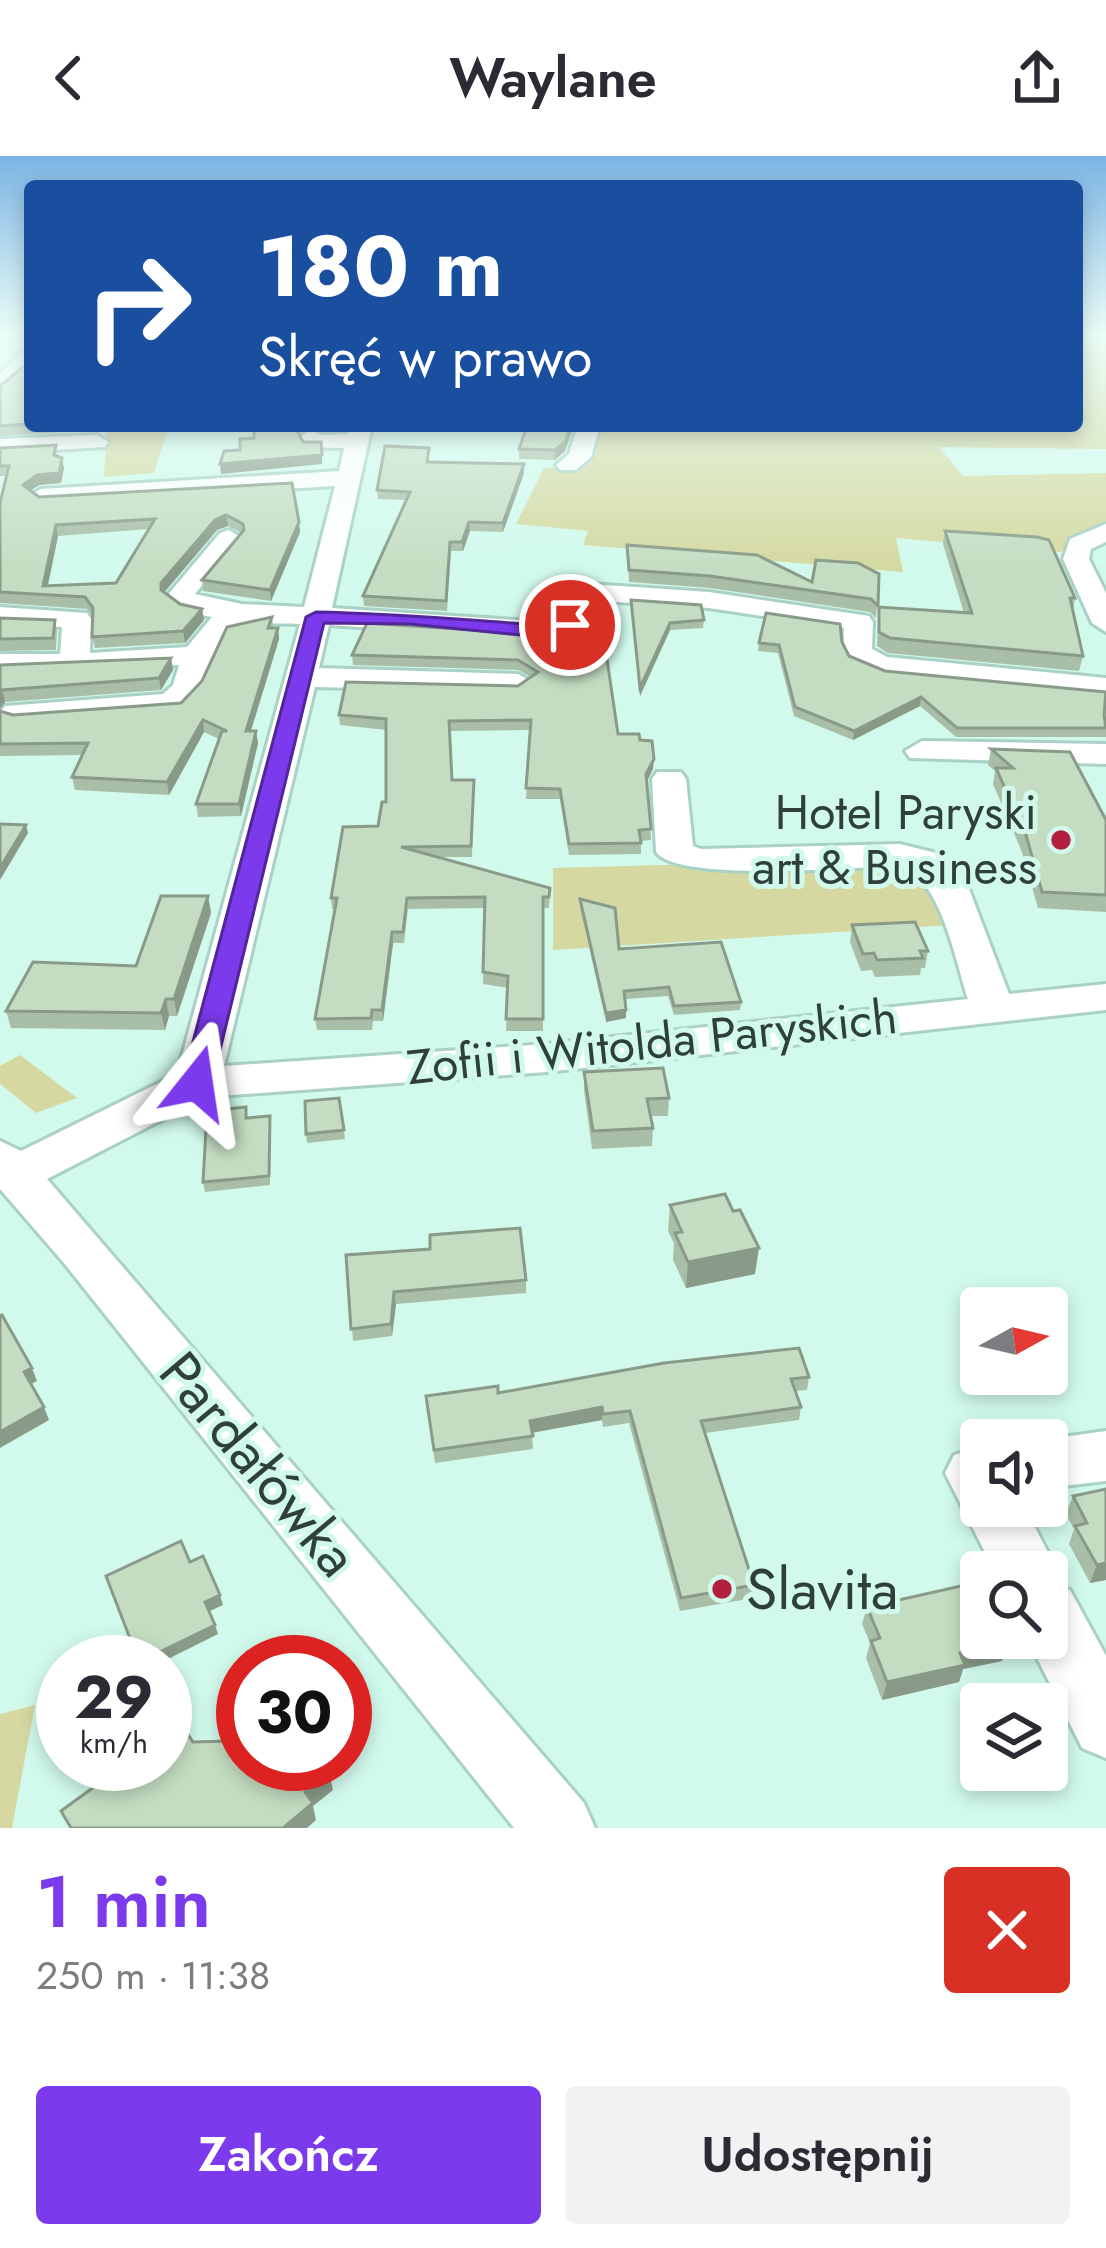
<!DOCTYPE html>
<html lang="pl">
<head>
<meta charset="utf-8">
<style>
  :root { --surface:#fff; --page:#f2f2f3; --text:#2b2b33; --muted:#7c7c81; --accent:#7c3aed }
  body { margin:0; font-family:Jost,sans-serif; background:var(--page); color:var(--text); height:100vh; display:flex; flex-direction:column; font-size:45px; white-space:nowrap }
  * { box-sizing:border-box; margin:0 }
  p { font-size:39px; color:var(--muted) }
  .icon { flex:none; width:66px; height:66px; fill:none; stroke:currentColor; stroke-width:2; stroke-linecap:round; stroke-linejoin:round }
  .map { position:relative; height:1672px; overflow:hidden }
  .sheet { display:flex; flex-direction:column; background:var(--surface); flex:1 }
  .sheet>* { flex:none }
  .hud { position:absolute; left:24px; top:24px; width:1059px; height:252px; border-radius:12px; box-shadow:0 6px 18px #0003; background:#1a4fa0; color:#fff; overflow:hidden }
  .needle { width:78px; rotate:82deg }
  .buttons { position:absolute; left:960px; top:1131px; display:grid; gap:24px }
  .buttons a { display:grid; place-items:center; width:108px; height:108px; border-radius:12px; background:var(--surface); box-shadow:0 6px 18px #0003; font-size:60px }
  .speed { position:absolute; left:36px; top:1479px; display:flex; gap:24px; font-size:60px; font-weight:700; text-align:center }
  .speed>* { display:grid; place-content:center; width:156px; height:156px; border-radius:50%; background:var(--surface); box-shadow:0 6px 18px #0003; line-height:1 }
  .speed small { font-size:30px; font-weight:400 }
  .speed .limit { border:18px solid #d22; background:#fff; color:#111 }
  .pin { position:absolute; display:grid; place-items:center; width:102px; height:102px; color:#fff; margin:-51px; border:6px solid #fff; border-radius:50%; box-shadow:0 3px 12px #0007 }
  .me { position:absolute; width:132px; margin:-66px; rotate:15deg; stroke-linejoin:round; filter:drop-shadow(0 0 9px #0008) }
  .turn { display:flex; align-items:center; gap:42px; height:252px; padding:0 36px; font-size:54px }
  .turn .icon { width:156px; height:156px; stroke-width:2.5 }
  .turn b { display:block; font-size:84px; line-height:102px }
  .round { display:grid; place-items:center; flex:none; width:126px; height:126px; border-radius:12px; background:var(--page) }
  .headline { display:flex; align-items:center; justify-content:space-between; height:204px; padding:0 36px }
  h1 { font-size:72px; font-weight:600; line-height:90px; color:var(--accent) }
  .cta { display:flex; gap:24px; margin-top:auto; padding:24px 36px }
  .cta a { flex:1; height:138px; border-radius:12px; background:var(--accent); color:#fff; font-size:48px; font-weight:600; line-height:138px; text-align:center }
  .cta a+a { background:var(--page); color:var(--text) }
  header { display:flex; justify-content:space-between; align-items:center; height:156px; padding:0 36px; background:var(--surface); font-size:54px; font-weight:600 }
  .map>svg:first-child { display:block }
  .green { fill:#d5d9a1 }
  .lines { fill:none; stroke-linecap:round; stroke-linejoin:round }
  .minor-casing { stroke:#a9d1c5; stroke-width:6 }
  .minor { fill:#fff; fill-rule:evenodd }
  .wall { fill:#a9bea7; fill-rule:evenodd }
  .shaded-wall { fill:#899b88 }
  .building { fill:#c4ddc2; stroke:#899b88; stroke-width:3; fill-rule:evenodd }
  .route { fill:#7c3aed; stroke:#51269a; stroke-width:3 }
  .poi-dot { fill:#b3203f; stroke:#d1faed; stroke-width:4.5 }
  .labels { text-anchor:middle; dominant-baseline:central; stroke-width:10; stroke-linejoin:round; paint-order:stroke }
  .poi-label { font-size:48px; fill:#2f3f3a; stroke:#d1faed; text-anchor:end }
  .street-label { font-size:48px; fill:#2f3f3a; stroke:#d1faed }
  .near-street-label { font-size:57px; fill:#2f3f3a; stroke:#d1faed }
  .near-poi-label { font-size:57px; fill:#2f3f3a; stroke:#d1faed; text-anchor:start }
</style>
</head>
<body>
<header><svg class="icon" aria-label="back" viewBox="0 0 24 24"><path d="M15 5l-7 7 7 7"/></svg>Waylane<svg class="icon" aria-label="share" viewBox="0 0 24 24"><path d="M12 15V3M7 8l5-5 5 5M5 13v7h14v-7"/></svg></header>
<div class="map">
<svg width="1106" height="1672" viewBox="0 0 1106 1672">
  <rect width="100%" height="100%" fill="#d1faed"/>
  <g class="green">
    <path d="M 1077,185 L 1106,186 L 1106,293 L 939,291 L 963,320 L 1106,317 L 1106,372 L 1060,396 L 896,382 L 903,416 L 583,389 L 588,375 L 516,368 L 544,312 L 583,311 L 601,270 L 1077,270 Z"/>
    <path d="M 107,270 L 169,270 L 154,317 L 104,321 Z"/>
    <path d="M 881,703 L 917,710 L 951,769 L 553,794 L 553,712 Z"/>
    <path d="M 20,899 L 77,942 L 36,957 L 0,928 L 0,910 Z"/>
    <path d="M 35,1549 L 12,1672 L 0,1672 L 0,1558 Z"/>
  </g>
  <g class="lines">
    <defs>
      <g id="minor">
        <path d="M 30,196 L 30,209 L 0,236 L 0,218 L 20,197 Z"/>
        <path d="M 350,270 L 372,270 L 332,452 L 531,465 L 569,459 L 576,436 L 590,428 L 709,436 L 869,460 L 873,466 L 872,493 L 887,501 L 1106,522 L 1106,540 L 885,519 C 853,511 841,508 844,472 L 709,452 L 602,445 L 592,472 L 531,483 L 329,469 L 319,512 L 518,518 L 534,527 L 518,536 L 315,531 L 224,910 L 547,888 L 968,843 C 955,804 941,721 899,710 C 856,711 678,727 656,696 L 652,623 L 657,616 L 681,616 L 686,623 L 693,690 L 701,693 L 900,688 L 940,698 L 966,725 L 1009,838 L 1106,828 L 1106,854 L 547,916 L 206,941 L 47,1023 L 584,1647 L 595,1672 L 514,1672 L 64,1107 L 0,1033 L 0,985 L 21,995 L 177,918 L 300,468 C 178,463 243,500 183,554 L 16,567 L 5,564 L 0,557 L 5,550 L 163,538 L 173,529 L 179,509 L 0,516 L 0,498 L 60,498 L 62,471 L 0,469 L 0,451 L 87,457 L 91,463 L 90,497 L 187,491 L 212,461 L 185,456 L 166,441 L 220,377 L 229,374 L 242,382 L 195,438 L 242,448 L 304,451 L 335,330 L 41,347 L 29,340 L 41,333 L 339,315 L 344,292 L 304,291 L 300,281 L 311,274 L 321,279 L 348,278 Z"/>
        <path d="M 578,270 L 600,270 L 591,301 L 576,314 L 560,314 L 556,309 L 569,298 Z"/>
        <path d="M 97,279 L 108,286 L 105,291 L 0,297 L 0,283 Z"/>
        <path d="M 1106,368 L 1106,386 L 1091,393 L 1089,403 L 1106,437 L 1106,476 L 1092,467 L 1063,403 L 1070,383 Z"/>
        <path d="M 922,585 L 1106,588 L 1106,608 L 910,602 L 905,595 Z"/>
        <path d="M 1106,1275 L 1106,1325 L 1047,1332 L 1047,1284 L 1041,1284 Z"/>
        <path d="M 981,1290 L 981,1350 L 1024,1350 L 1058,1416 L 1053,1427 L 1070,1434 L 1106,1500 L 1106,1602 L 1082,1592 L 1027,1482 L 1047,1482 L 1047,1416 L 995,1416 L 945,1317 L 954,1299 Z"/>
      </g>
    </defs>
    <use href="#minor" class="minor-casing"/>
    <use href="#minor" class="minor"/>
  </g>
  <g class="wall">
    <path d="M 30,210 L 30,270 L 63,270 L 62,276 L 0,280 L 0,230 Z"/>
    <path d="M 0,292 L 58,298 L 64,312 L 61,327 L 39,329 L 30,335 L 39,341 L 292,327 L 300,376 L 271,445 L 203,435 L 202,424 L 242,377 L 228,370 L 217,374 L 164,436 L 180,448 L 202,453 L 204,464 L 185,487 L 95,492 L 92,481 L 93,460 L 87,453 L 0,447 L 0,347 L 6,320 L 0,320 ZM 149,373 L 116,427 L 48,430 L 58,380 Z"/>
    <path d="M 429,292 L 429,306 L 524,317 L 503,376 L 470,375 L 463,395 L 451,395 L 447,455 L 364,450 L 363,440 L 406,344 L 378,343 L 377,334 Z"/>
    <path d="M 519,293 L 565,295 L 555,304 L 519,303 Z"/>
    <path d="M 945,375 L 1075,442 L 1073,455 L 1083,500 L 1079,515 L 888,497 L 877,490 L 879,451 L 964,457 L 943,388 Z"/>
    <path d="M 627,389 L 812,426 L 879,418 L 876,462 L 870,456 L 710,432 L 629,426 Z"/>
    <path d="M 631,444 L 704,464 L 703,472 L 670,474 L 640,540 Z"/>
    <path d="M 272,461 L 273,472 L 278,472 L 279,483 L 251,575 L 256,575 L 258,587 L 241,660 L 198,661 L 196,648 L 219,583 L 204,576 L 169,639 L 75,634 L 72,621 L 82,599 L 0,600 L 0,555 L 13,559 L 181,547 Z"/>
    <path d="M 0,462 L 55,464 L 57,475 L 56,494 L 0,495 Z"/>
    <path d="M 531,478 L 618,578 L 640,584 L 653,613 L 647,626 L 651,684 L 641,685 L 641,698 L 569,699 L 560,643 L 526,643 L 531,574 L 449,575 L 452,624 L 474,624 L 472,701 L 439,701 L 550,732 L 549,752 L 543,752 L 543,875 L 506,875 L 508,832 L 483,828 L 485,752 L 408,753 L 404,787 L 393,787 L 383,865 L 373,865 L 372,874 L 317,874 L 315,863 L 335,753 L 332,753 L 331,742 L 378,670 L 386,646 L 386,574 L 340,569 L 339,559 L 518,530 L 531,521 L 518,514 L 353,509 L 352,499 Z"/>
    <path d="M 842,486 L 849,500 L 885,515 L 1106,536 L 1106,581 L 956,581 L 920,550 L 853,584 L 794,560 L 778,497 L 758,495 L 759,487 Z"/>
    <path d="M 171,502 L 173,514 L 161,534 L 5,546 L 0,553 L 0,509 Z"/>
    <path d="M 991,593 L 1106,664 L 1106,756 L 1038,752 L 1022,696 L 993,628 L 995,615 L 988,609 Z"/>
    <path d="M 208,740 L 211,757 L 177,860 L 169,860 L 165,874 L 11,872 L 6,855 L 136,810 Z"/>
    <path d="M 580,743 L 619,793 L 741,846 L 740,854 L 674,859 L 668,840 L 625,843 L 626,862 L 606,866 L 580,751 Z"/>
    <path d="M 852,769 L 928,795 L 925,812 L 921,812 L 920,819 L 875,821 L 872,814 L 861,815 L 850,786 Z"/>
    <path d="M 584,916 L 669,942 L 668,960 L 651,960 L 653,972 L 652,990 L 592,993 L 584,934 Z"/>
    <path d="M 339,942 L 345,983 L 307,987 L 306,978 Z"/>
    <path d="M 270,960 L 270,1029 L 205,1036 L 203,1026 L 248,962 Z"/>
    <path d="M 670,1049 L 755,1118 L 686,1132 L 673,1104 L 674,1087 L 668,1075 Z"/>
    <path d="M 346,1099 L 526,1124 L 526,1137 L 396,1148 L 392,1180 L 353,1185 Z"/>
    <path d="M 809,1221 L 807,1234 L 795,1235 L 801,1251 L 799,1264 L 705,1277 L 754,1429 L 753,1442 L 680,1455 L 629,1267 L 603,1271 L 602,1264 L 532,1277 L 533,1293 L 435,1307 L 426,1240 Z"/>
    <path d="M 1106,1333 L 1106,1424 L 1090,1427 L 1069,1388 L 1074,1373 L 1066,1358 L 1073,1340 Z"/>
    <path d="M 867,1451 L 1008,1487 L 1002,1505 L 963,1513 L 959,1526 L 882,1544 L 866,1502 L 870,1487 L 862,1468 Z"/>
  </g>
  <g class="shaded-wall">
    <path d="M 295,270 L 309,270 L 296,280 Z"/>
    <path d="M 571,270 L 574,270 L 565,295 L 555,304 L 555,294 Z"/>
    <path d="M 322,299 L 322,308 L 221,318 L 220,308 Z"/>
    <path d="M 62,302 L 64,312 L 61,327 L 39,329 L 25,338 L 23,329 Z"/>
    <path d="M 524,308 L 524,317 L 503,376 L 503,367 Z"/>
    <path d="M 226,359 L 228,370 L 217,374 L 163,438 L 161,427 L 215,364 Z"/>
    <path d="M 299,366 L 300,376 L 271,445 L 270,434 Z"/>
    <path d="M 469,366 L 470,375 L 463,395 L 462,386 Z"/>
    <path d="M 56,369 L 58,380 L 45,441 L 43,430 Z"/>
    <path d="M 202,453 L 204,464 L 185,487 L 183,475 Z"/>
    <path d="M 670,467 L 670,474 L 640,540 L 640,532 Z"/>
    <path d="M 278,472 L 279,483 L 247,587 L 246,575 Z"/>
    <path d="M 171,502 L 173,514 L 161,534 L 159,522 Z"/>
    <path d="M 2,534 L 5,546 L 0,553 L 0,537 Z"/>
    <path d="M 921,541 L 920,550 L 853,584 L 854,575 Z"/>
    <path d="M 203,564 L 204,576 L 169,639 L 167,626 Z"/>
    <path d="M 256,575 L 258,587 L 241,660 L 239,648 Z"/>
    <path d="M 654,603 L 653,613 L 645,628 L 646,618 Z"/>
    <path d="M 26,669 L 28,677 L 0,724 L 0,712 Z"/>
    <path d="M 208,740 L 211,757 L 177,860 L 174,843 Z"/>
    <path d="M 392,776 L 393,787 L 383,865 L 382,854 Z"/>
    <path d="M 166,843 L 169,860 L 165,874 L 161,857 Z"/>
    <path d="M 626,854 L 626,862 L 606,866 L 606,857 Z"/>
    <path d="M 759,1092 L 755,1118 L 686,1132 L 688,1106 Z"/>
    <path d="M 394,1136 L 396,1148 L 392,1180 L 391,1168 Z"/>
    <path d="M 32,1212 L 37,1225 L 28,1230 L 24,1216 Z"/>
    <path d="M 44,1251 L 49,1264 L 0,1292 L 0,1276 Z"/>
    <path d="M 602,1251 L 602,1264 L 530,1277 L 530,1265 Z"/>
    <path d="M 1106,1407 L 1106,1424 L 1090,1427 L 1097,1409 Z"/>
    <path d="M 220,1439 L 223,1449 L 208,1456 L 205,1446 Z"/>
    <path d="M 215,1469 L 218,1478 L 162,1506 L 141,1506 Z"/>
    <path d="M 1008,1487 L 1002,1505 L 963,1513 L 959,1526 L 882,1544 L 887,1526 L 960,1497 Z"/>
    <path d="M 329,1617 L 333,1634 L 313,1650 L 316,1664 L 307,1672 L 283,1672 L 305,1636 Z"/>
  </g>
  <g class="building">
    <path d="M 24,210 L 30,210 L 30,268 L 0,270 L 0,230 Z"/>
    <path d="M 254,270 L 295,270 L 303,286 L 321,286 L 322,299 L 220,308 L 224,295 L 240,294 L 240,283 L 254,282 Z"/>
    <path d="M 527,270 L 571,270 L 565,286 L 555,294 L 519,293 Z"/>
    <path d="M 56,289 L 54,299 L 62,302 L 59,317 L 37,319 L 23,329 L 39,341 L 292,327 L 299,366 L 270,434 L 202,424 L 244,374 L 243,368 L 226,359 L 215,364 L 161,427 L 161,434 L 180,448 L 202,453 L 183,475 L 92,481 L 93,452 L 85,441 L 0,436 L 0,347 L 9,310 L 0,310 L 0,292 ZM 155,363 L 116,427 L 43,430 L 56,369 Z"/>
    <path d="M 385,290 L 429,292 L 427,306 L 524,308 L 503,367 L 469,366 L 462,386 L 450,386 L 446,445 L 363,440 L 410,336 L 377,334 Z"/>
    <path d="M 945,375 L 1037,381 L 1049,384 L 1075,442 L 1070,442 L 1083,500 L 890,482 L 879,476 L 879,451 L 972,457 Z"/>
    <path d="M 627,389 L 757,399 L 812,426 L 816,404 L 858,407 L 879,418 L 878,450 L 871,443 L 710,420 L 629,414 Z"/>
    <path d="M 631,444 L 701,449 L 704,464 L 670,467 L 640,532 Z"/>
    <path d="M 766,457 L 840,468 L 842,486 L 849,500 L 885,515 L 1106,536 L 1104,559 L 1106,572 L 957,572 L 921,541 L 854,575 L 795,551 L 779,489 L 759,487 Z"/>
    <path d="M 272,461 L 268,472 L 278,472 L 246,575 L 256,575 L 239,648 L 196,648 L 222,575 L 227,575 L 203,564 L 167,626 L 72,621 L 88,587 L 0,588 L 0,555 L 13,559 L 181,547 L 202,525 L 227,471 Z"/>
    <path d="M 0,462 L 55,464 L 53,482 L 0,483 Z"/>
    <path d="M 367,467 L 531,478 L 603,476 L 618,578 L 639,578 L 640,584 L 652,585 L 654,603 L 646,618 L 651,673 L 639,674 L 641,687 L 569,688 L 560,633 L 526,632 L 531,564 L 449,565 L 452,624 L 474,624 L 471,690 L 401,691 L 550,732 L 549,741 L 543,741 L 543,863 L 506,863 L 508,820 L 483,816 L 485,741 L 407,742 L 403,776 L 392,776 L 382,854 L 372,854 L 371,862 L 315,863 L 337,742 L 331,742 L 343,671 L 378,670 L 382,646 L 386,646 L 386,563 L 339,559 L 346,526 L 518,530 L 538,516 L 518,504 L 352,499 Z"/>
    <path d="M 171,502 L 159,522 L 2,534 L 0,537 L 0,509 Z"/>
    <path d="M 991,593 L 1070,596 L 1106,664 L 1106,739 L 1042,736 L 1026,679 L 996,612 L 1013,612 Z"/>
    <path d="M 0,668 L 26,669 L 0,712 Z"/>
    <path d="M 161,740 L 208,740 L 174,843 L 166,843 L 161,857 L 6,855 L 33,806 L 136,810 Z"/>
    <path d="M 580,743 L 615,752 L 619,793 L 721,786 L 741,846 L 674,850 L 669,831 L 624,835 L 626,854 L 606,857 Z"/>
    <path d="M 915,766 L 928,795 L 920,795 L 923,802 L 877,804 L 874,797 L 863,798 L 852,769 Z"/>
    <path d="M 663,912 L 669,942 L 647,943 L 653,972 L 593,975 L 584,916 Z"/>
    <path d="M 339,942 L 344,974 L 306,978 L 305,945 Z"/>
    <path d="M 246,951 L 246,962 L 270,960 L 269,1020 L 203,1026 L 207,955 Z"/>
    <path d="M 725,1038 L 733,1055 L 740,1054 L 759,1092 L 688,1106 L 675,1077 L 682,1076 L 670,1049 Z"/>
    <path d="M 520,1072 L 526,1124 L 394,1136 L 391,1168 L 351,1173 L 346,1099 L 430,1093 L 430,1079 Z"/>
    <path d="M 2,1159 L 32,1212 L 24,1216 L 44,1251 L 0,1276 L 0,1160 Z"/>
    <path d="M 799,1192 L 809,1221 L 791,1223 L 801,1251 L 701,1265 L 754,1429 L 681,1442 L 630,1255 L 603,1258 L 602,1251 L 530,1265 L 533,1280 L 434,1294 L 426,1240 L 498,1230 L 498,1237 L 664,1207 Z"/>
    <path d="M 1106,1333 L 1106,1407 L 1097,1409 L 1075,1370 L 1087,1367 L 1073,1340 Z"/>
    <path d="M 181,1385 L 190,1406 L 203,1400 L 220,1439 L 205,1446 L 215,1469 L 139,1506 L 106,1420 Z"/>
    <path d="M 979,1426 L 981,1430 L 981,1482 L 1006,1482 L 1008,1487 L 960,1497 L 965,1509 L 887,1526 L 871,1485 L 880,1482 L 867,1451 Z"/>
    <path d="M 176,1560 L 193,1586 L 229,1585 L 243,1575 L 243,1608 L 323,1608 L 329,1617 L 305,1636 L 313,1647 L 283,1672 L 71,1672 L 61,1655 L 98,1628 L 93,1620 L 109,1608 L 165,1608 L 165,1568 Z"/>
  </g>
  <linearGradient id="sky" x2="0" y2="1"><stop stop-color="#7bb4e3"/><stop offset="0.43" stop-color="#eafdf7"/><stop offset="1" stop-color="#eafdf7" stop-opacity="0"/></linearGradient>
  <rect width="1106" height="413" fill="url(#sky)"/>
  <path class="route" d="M 316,456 C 386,457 455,463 525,468 C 543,469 564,459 579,469 L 531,480 L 410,468 L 324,467 L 212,927 L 197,936 L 182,927 L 306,461 Z"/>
  <g class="poi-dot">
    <circle cx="1061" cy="684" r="12"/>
    <circle cx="722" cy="1433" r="12"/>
  </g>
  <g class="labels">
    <g class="poi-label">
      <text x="1037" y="656">Hotel Paryski<tspan x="1037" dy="55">art &amp; Business</tspan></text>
    </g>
    <g class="street-label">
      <text transform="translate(652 886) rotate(-6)">Zofii i Witolda Paryskich</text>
    </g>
    <g class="near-street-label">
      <text transform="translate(259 1308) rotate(50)">Pardałówka</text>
    </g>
    <g class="near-poi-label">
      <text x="746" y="1433">Slavita</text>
    </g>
  </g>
</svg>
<div class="buttons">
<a><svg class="needle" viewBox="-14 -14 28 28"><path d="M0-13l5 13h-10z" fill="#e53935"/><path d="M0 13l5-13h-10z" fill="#7c7c81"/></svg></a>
<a><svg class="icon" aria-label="sound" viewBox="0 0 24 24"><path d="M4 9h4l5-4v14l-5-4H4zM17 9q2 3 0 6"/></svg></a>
<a><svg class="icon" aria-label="search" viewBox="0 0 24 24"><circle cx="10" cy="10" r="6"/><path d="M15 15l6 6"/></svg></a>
<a><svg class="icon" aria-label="layers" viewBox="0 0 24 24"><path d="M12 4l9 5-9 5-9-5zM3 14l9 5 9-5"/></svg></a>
</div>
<div class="speed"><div>29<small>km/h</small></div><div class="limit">30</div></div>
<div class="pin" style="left:570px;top:469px;background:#d93025"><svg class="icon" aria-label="arrive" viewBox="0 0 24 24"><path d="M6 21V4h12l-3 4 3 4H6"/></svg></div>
<svg class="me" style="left:197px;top:927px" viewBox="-20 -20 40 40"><path d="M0-17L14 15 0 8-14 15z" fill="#7c3aed" stroke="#fff" stroke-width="4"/></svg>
<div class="hud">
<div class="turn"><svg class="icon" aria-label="right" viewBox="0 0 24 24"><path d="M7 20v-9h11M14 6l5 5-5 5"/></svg><div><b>180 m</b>Skręć w prawo</div></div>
</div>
</div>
<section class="sheet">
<div class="headline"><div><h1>1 min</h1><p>250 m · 11:38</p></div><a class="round" style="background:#d93025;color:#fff"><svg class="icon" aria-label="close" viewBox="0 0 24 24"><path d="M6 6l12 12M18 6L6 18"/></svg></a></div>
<div class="cta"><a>Zakończ</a><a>Udostępnij</a></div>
</section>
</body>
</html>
